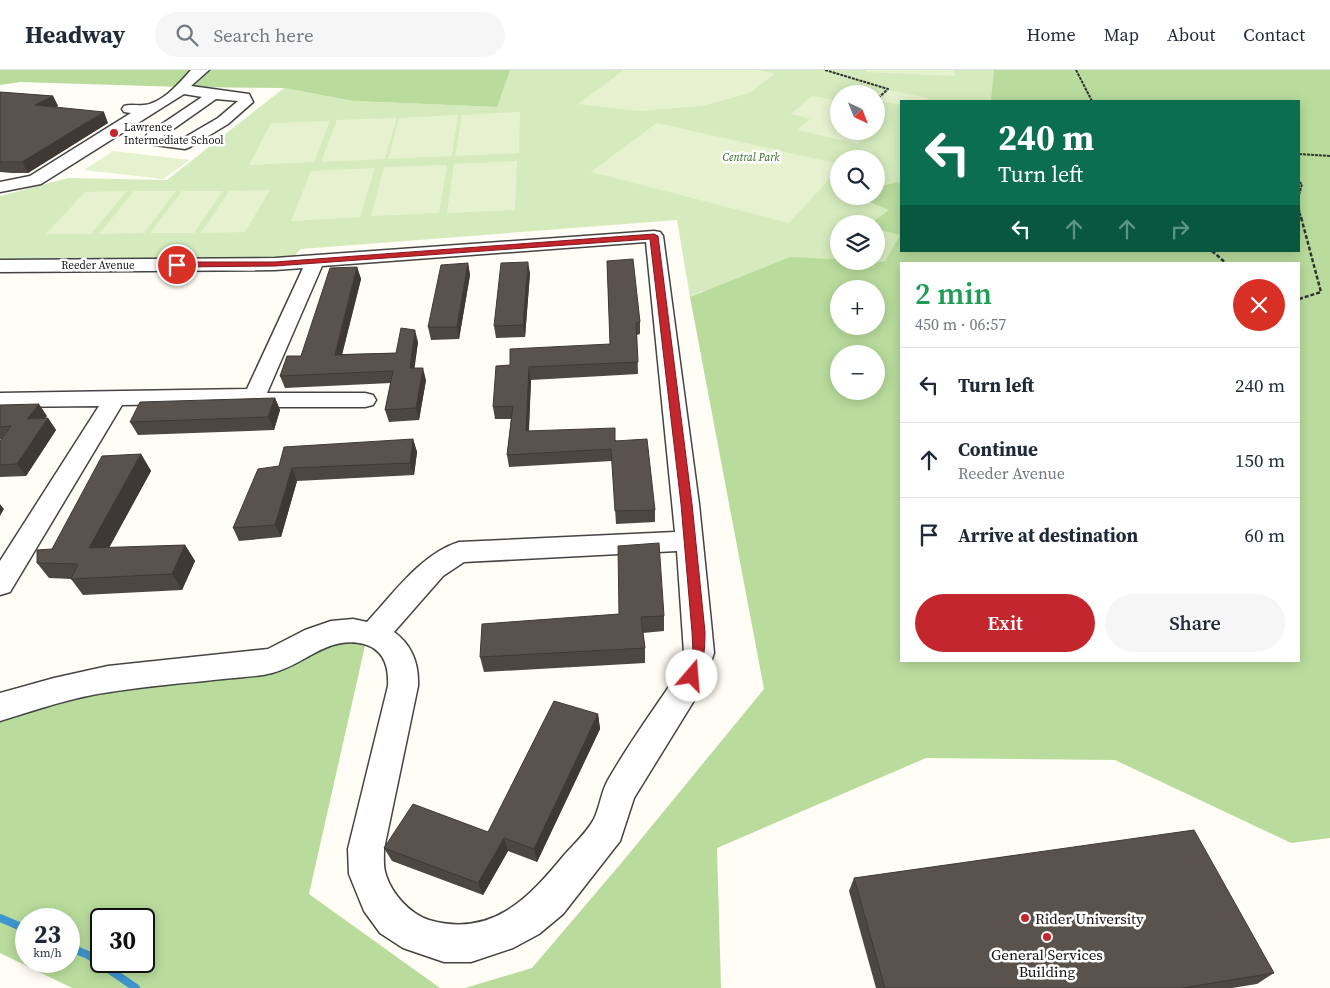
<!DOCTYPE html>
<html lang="en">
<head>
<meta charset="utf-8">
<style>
  :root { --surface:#fff; --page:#f6f6f7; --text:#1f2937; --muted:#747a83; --line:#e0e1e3; --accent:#c4262e }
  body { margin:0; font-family:"Source Serif 4",serif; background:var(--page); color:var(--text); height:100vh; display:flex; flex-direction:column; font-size:19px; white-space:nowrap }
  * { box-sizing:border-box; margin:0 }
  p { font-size:16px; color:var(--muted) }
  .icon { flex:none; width:28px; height:28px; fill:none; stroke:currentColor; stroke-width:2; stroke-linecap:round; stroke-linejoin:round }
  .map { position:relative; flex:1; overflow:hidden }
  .sheet { position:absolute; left:900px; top:192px; width:400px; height:400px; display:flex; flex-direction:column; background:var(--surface); border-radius:0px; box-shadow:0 2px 12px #0003 }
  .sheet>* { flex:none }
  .banner { position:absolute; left:900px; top:30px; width:400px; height:152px; border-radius:0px; box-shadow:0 2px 12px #0003; background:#0b6e4f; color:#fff; overflow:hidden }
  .needle { width:32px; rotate:137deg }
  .controls { position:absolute; left:830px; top:15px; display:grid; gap:10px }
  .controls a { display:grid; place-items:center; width:55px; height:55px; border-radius:50%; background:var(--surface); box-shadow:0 2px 12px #0003; font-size:25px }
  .speed { position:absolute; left:15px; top:838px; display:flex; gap:10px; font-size:25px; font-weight:700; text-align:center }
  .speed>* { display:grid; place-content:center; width:65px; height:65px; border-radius:50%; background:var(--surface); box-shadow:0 2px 12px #0003; line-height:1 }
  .speed small { font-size:12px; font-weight:400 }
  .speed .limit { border:2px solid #111; border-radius:8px; background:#fff; color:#111 }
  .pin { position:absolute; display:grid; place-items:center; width:42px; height:42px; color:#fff; margin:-21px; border:2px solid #fff; border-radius:50%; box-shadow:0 1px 5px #0007 }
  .me { position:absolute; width:55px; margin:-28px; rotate:18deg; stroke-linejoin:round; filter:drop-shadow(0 0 4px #0008) }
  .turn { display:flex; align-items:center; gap:18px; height:105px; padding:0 15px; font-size:22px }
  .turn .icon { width:65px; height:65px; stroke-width:2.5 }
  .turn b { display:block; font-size:35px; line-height:42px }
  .lanes { display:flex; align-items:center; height:48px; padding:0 15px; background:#0003; justify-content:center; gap:25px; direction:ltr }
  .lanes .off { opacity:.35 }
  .round { display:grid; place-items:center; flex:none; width:52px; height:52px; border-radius:26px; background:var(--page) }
  .summary { display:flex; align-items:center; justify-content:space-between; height:85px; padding:0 15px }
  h1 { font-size:30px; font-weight:600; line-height:38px; color:#1e9e55 }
  .cta { display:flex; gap:10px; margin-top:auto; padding:10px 15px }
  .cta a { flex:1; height:58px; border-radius:30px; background:var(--accent); color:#fff; font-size:20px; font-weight:600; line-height:58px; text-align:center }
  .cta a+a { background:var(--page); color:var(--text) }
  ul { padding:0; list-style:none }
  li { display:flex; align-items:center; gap:15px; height:75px; padding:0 15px; border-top:1px solid var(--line) }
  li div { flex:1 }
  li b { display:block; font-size:19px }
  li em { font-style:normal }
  header { display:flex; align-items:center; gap:30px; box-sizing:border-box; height:70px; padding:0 25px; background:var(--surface); border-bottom:1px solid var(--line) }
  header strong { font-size:24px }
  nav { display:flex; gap:28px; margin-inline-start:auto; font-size:18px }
  .search { width:350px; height:45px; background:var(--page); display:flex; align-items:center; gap:12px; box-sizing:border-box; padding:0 18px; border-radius:28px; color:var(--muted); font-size:19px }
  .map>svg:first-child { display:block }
  .green { fill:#d5ebbd; fill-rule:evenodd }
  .forest { fill:#b9dc9c; fill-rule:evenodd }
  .pitch { fill:#e6f2cf }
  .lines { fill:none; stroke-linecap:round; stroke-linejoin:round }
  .stream { stroke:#3f96cf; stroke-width:8 }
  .minor-casing { stroke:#444; stroke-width:3 }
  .path-far1 { stroke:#333; stroke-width:2; stroke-dasharray:3 1; stroke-linecap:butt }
  .path { stroke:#333; stroke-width:2.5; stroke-dasharray:4 2; stroke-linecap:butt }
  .minor { fill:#fff; fill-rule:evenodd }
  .wall { fill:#4d4742 }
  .shaded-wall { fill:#3f3936 }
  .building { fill:#5a524d; stroke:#3f3936 }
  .route { fill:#c4262e; stroke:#7f191e }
  .poi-dot { fill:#c4262e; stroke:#fff; stroke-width:2 }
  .labels { text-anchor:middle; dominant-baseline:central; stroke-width:5; stroke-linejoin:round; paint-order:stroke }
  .far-poi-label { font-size:11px; fill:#111; stroke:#fff; text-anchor:start }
  .far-park-label { font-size:11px; font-style:italic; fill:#2f6b1f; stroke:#fff }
  .far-street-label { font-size:11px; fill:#111; stroke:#fff }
  .near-poi-label { font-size:15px; fill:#111; stroke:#fff; text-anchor:start }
</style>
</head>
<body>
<header>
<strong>Headway</strong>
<div class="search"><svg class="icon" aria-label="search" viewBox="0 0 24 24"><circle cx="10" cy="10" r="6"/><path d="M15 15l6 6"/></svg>Search here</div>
<nav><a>Home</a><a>Map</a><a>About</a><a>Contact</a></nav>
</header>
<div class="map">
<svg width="1330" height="918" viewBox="0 0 1330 918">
  <rect width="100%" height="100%" fill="#fffdf5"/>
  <path class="green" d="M 491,0 L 1321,0 L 1299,194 L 901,194 L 901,464 L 703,221 L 690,227 L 677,150 L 301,179 L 290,190 L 0,190 L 0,126 L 68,108 L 167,110 L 284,18 L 353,31 L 497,37 ZM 839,24 L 876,24 L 876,61 L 839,61 ZM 901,31 L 1299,31 L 1299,181 L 901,181 ZM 839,89 L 876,89 L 876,126 L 839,126 ZM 839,154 L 876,154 L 876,191 L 839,191 ZM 839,219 L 876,219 L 876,256 L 839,256 ZM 839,284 L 876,284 L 876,321 L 839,321 Z"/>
  <g class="forest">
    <path d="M 0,0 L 510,0 L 497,37 L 353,31 L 284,18 L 182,17 L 20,12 L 0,15 Z"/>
    <path d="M 994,0 L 1330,0 L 1330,768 L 1291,773 L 1115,690 L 926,688 L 717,778 L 721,918 L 465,918 L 532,898 L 623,791 L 764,619 L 690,227 L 790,187 L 885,192 L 900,165 L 876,159 L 876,154 L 870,154 L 889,140 L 856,126 L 876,126 L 876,118 L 896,112 L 901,113 L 901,181 L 1299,181 L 1299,31 L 961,31 L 991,31 ZM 901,194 L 1299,194 L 1299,591 L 901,591 ZM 839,219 L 876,219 L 876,256 L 839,256 ZM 839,284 L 876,284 L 876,321 L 839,321 Z"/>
    <path d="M 369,558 L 309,824 L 440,918 L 72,918 L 0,883 L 0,635 ZM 26,849 L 69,849 L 69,891 L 26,891 ZM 101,849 L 144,849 L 144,891 L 101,891 Z"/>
  </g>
  <g class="pitch">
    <path d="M 624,0 L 755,0 L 775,3 L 750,23 L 702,36 L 640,41 L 578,34 Z"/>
    <path d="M 866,0 L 954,0 L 955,6 L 866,2 Z"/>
    <path d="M 889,20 L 928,28 L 925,31 L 901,31 L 901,35 L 880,31 Z"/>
    <path d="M 812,26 L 839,31 L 839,61 L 868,63 L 858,74 L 797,60 L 810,49 L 791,44 Z"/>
    <path d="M 520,42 L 519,83 L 455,86 L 462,45 Z"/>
    <path d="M 458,45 L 452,86 L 388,89 L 399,48 Z"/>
    <path d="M 397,48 L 385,89 L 321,92 L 337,50 Z"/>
    <path d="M 330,51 L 314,92 L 249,95 L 271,53 Z"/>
    <path d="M 657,53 L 839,94 L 839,98 L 789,153 L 591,102 Z"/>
    <path d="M 113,81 L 190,90 L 163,109 L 84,100 Z"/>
    <path d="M 517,91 L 515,140 L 447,143 L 454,94 Z"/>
    <path d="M 447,95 L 439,143 L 371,146 L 384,97 Z"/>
    <path d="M 375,98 L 360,147 L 291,151 L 311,101 Z"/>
    <path d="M 270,120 L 245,162 L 201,163 L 229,121 Z"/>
    <path d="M 127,121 L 91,164 L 46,164 L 85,122 Z"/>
    <path d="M 134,121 L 176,121 L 144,163 L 99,164 Z"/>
    <path d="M 182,121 L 223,121 L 194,163 L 150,163 Z"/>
  </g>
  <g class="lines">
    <g class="stream">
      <path d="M 0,848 L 26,859"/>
      <path d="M 69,877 L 88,885 L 136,918"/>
    </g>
    <defs>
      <g id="minor">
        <path d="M 191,0 L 209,0 L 191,16 L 249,24 L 253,32 L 228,54 L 190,77 L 185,79 L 147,74 L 144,71 L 147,64 L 202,27 L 184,24 L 41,114 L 0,122 L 0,112 L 30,106 L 131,43 L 124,42 L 122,39 L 124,36 C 131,34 137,36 144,35 C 163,33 179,13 191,0 ZM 216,29 L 238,31 L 218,48 L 182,69 L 162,67 Z"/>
        <path d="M 654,161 L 660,162 L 663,166 L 699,434 L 711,552 L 714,583 L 703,616 L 634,728 L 620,771 L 563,844 L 539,864 L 513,878 L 471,892 L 444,892 L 403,878 L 380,863 L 364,841 L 349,804 L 348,779 L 388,616 C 389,598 385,580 364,574 C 327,565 305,595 272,603 C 257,607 239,607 223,609 C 186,613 148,616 110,622 C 73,627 36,640 0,651 L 0,623 L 54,608 L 108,596 L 268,579 L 305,560 L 331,551 L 353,549 L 367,552 C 394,523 421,484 459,472 L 675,462 L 646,172 L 322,196 L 267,323 L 365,323 L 373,325 L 376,330 L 373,335 L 365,337 L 253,337 L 244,333 L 122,335 L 10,522 L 0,525 L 0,491 L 99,336 L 0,337 L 0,323 L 247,319 L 303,198 L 275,200 L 0,202 L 0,190 L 275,188 ZM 677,481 L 684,583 L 678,603 C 655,638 629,673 608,710 C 601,722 600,737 594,749 C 587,762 574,774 565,784 C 528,829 492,868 429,850 C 410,844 392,824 386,805 C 383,797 384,787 384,779 L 418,616 C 419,594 412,575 394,562 L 443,506 L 464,492 Z"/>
      </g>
    </defs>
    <use href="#minor" class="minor-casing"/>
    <g class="path-far1">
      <path d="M 825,0 L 888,19 L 876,30"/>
      <path d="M 1076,0 L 1092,31"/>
      <path d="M 1299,84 L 1330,86"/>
      <path d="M 1299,112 L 1302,114 L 1299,125"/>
      <path d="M 1299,139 L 1301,148"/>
    </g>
    <g class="path">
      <path d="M 1212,181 L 1227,194"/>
      <path d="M 1299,229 L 1321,222 L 1301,147"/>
    </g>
    <use href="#minor" class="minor"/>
  </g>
  <g class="wall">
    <path d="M 0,22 L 53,26 L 58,36 L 55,38 L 108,53 L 28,103 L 12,103 L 0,102 Z"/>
    <path d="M 607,191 L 640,252 L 640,264 L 637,265 L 638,304 L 531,310 L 529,361 L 616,370 L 655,440 L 655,452 L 616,454 L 612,391 L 509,397 L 507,385 L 511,349 L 495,349 L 493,337 L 510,295 L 610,274 Z"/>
    <path d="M 468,193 L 470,205 L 459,269 L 431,270 L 428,257 Z"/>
    <path d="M 357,197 L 361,209 L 342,284 L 396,283 L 418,272 L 414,298 L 426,310 L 419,350 L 389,352 L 385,340 L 391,313 L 285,318 L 280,306 L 301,286 Z"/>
    <path d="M 530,203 L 525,267 L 496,268 L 494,256 Z"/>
    <path d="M 275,328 L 280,340 L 274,360 L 138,365 L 130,352 Z"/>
    <path d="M 0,335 L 47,346 L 45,348 L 48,348 L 56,360 L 26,406 L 0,407 L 0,371 L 1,369 L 0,369 Z"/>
    <path d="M 413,369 L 417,382 L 414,405 L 297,411 L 281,467 L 239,471 L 233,458 L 279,396 Z"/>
    <path d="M 141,384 L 151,401 L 109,478 L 185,475 L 195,491 L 182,520 L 83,525 L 71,509 L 49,508 L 37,493 L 52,479 Z"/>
    <path d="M 619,544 L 664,546 L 664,561 L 643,563 L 645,578 L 645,593 L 484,602 L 480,587 Z"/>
    <path d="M 598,644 L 600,659 L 537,792 L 508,781 L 483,825 L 392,791 L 384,778 L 488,762 Z"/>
    <path d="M 854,808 L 1274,903 L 1257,914 L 1232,918 L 876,918 L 849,821 Z"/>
  </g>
  <g class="shaded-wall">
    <path d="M 53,26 L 58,36 L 40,46 L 35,35 Z"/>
    <path d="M 104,42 L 108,53 L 28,103 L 22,92 Z"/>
    <path d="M 528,192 L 530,203 L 525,267 L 523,255 Z"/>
    <path d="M 468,193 L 470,205 L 459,269 L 457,257 Z"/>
    <path d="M 357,197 L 361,209 L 339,297 L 335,285 Z"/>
    <path d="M 415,260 L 418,272 L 413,310 L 410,298 Z"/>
    <path d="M 529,297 L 531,310 L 528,374 L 526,361 Z"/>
    <path d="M 423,298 L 426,310 L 419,350 L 416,338 Z"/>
    <path d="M 275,328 L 280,340 L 274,360 L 268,347 Z"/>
    <path d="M 39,334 L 47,346 L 35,361 L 27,349 Z"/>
    <path d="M 48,348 L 56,360 L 26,406 L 17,394 Z"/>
    <path d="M 413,369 L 417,382 L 414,405 L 410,393 Z"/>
    <path d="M 141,384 L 151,401 L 100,494 L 89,478 Z"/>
    <path d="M 292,398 L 297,411 L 281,467 L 275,455 Z"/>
    <path d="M 0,434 L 4,439 L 0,446 Z"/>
    <path d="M 185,475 L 195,491 L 182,520 L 172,504 Z"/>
    <path d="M 598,644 L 600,659 L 537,792 L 534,779 Z"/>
    <path d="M 504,768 L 508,781 L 483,825 L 478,813 Z"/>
  </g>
  <g class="building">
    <path d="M 0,22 L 53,26 L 35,35 L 104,42 L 22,92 L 0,92 Z"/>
    <path d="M 633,189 L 640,252 L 636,253 L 638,292 L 529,297 L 526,361 L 615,358 L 615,371 L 647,369 L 655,440 L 615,441 L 611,379 L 507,385 L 513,336 L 493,337 L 496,296 L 510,295 L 510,279 L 610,274 L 607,191 Z"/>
    <path d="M 528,192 L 523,255 L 494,256 L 501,193 Z"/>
    <path d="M 468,193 L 457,257 L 428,257 L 441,195 Z"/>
    <path d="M 357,197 L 335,285 L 396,283 L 401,258 L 415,260 L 410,298 L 423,298 L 416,338 L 385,340 L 393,301 L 280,306 L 287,286 L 301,286 L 330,198 Z"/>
    <path d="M 275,328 L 268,347 L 130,352 L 140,332 Z"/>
    <path d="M 39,334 L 27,349 L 48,348 L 17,394 L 0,395 L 0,371 L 11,356 L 0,357 L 0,335 Z"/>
    <path d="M 413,369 L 410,393 L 292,398 L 275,455 L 233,458 L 258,399 L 279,396 L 284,377 Z"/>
    <path d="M 141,384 L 89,478 L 185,475 L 172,504 L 71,509 L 78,494 L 37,493 L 37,480 L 52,479 L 102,386 Z"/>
    <path d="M 659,473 L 664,546 L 641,547 L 645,578 L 480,587 L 482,554 L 619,544 L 618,476 Z"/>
    <path d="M 554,631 L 598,644 L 534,779 L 504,768 L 478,813 L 384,778 L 413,734 L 488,762 Z"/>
    <path d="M 1194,760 L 1274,903 L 1183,918 L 885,918 L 854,808 Z"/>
  </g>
  <path class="route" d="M 654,164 L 658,166 L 692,434 L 705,562 C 705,579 704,594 696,610 L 692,612 L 687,610 L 685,606 L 693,583 L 692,562 L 681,434 L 650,169 L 275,196 L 177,197 L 173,195 L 177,192 L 275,192 Z"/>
  <g class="poi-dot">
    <circle cx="114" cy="63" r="5"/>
    <circle cx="1025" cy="848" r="5"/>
    <circle cx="1047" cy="867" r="5"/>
  </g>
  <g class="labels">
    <g class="far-poi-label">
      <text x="124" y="57">Lawrence<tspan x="124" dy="13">Intermediate School</tspan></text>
    </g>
    <g class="far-park-label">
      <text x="751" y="87">Central Park</text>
    </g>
    <g class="far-street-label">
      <text x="98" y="195">Reeder Avenue</text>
    </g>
    <g class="near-poi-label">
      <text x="1035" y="848">Rider University</text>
      <text x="1047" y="884" text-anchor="middle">General Services<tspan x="1047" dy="17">Building</tspan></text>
    </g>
  </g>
</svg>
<div class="controls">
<a><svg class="needle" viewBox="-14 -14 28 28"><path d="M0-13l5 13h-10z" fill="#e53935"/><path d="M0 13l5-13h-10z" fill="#747a83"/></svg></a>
<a><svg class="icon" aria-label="search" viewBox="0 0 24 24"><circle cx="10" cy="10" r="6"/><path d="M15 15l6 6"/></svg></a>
<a><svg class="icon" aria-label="layers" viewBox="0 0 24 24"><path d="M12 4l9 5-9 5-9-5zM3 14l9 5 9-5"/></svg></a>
<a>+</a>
<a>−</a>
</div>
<div class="speed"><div>23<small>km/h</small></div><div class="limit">30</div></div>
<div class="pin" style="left:177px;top:195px;background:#d93025"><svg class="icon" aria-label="arrive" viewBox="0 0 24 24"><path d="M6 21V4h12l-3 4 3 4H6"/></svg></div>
<svg class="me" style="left:692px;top:606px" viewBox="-20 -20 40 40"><circle r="19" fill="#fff"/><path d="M0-13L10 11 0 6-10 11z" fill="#c4262e"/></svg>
<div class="banner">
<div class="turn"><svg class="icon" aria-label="left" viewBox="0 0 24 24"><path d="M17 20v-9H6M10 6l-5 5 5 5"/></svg><div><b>240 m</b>Turn left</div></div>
<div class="lanes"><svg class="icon" aria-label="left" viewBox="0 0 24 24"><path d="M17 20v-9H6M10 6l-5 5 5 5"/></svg><svg class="icon off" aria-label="ahead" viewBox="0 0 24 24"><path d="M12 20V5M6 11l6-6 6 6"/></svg><svg class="icon off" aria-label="ahead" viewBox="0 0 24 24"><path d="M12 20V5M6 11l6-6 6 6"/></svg><svg class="icon off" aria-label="right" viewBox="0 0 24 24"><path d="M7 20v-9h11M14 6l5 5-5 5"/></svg></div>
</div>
<section class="sheet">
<div class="summary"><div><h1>2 min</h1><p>450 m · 06:57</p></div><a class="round" style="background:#d93025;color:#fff"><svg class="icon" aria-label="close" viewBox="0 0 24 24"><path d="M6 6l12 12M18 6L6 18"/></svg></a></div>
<ul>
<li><svg class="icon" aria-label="left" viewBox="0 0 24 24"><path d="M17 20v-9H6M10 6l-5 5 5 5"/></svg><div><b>Turn left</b></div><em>240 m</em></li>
<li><svg class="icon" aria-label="ahead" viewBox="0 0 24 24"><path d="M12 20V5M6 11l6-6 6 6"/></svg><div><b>Continue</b><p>Reeder Avenue</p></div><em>150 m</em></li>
<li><svg class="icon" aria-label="arrive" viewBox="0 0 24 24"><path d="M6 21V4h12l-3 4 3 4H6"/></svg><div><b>Arrive at destination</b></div><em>60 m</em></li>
</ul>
<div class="cta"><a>Exit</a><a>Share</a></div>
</section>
</div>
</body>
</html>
